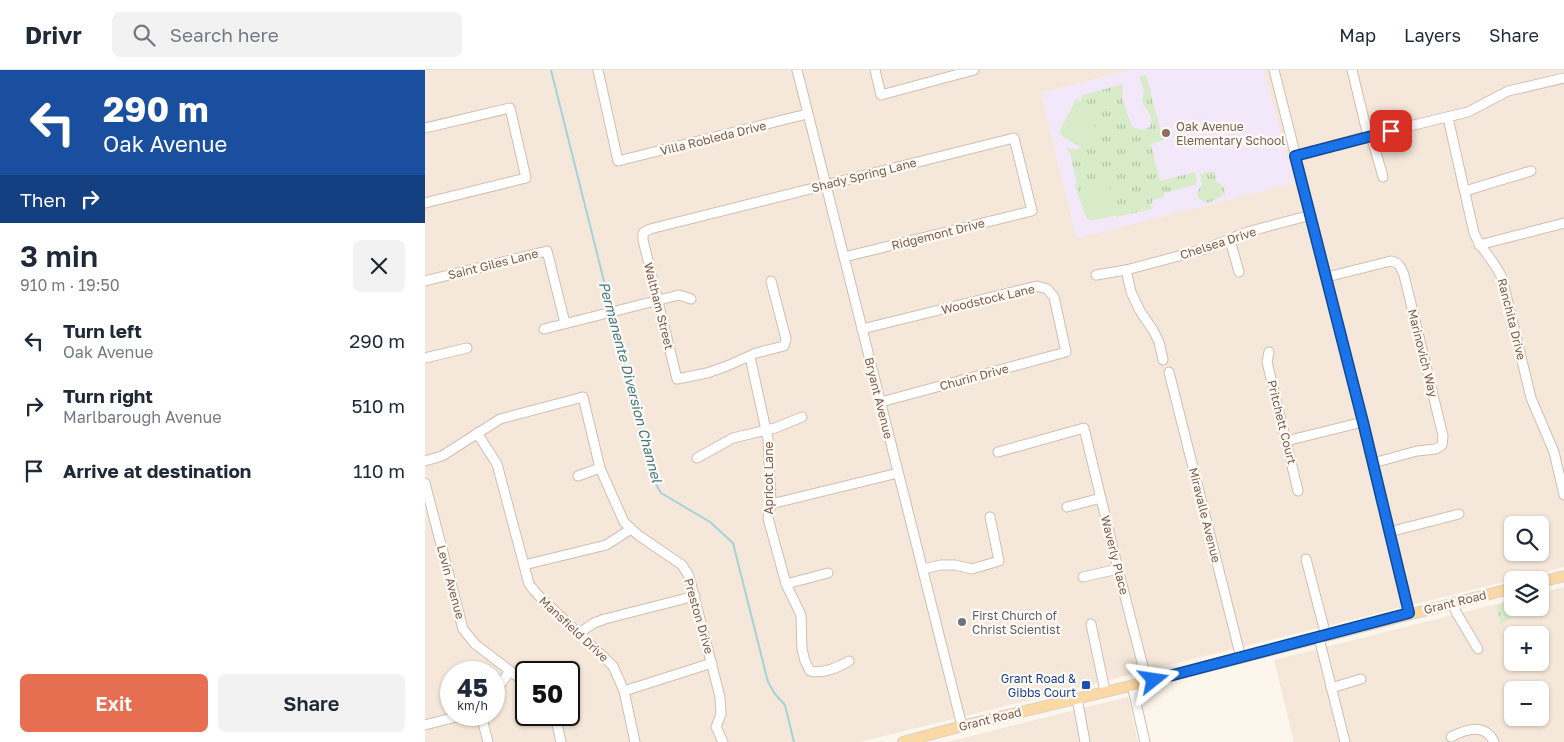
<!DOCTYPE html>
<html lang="en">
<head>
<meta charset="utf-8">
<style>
  :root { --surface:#fff; --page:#f2f2f3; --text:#1f2937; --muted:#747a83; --line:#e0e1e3; --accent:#e76f51 }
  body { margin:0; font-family:"Golos Text",sans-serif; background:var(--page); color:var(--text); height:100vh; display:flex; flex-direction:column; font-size:19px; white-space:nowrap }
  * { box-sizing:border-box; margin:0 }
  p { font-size:16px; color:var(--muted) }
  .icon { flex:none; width:28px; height:28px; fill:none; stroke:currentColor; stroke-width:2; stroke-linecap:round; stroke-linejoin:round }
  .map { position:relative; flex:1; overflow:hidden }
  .side { display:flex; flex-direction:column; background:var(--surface); width:425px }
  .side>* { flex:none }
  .hud { background:#1a4fa0; color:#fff; overflow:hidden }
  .tools { position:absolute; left:1079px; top:446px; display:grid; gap:10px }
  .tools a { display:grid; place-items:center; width:45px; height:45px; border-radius:8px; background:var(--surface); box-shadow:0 1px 4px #0004; font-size:25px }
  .speed { position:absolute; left:15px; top:591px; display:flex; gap:10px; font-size:25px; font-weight:700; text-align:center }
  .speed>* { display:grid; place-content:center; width:65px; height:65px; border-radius:50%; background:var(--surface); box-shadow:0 1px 4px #0004; line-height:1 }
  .speed small { font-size:12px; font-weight:400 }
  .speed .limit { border:2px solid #111; border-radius:8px; background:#fff; color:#111 }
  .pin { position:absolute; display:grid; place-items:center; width:42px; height:42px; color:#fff; margin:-21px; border-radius:10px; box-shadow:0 2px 8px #0006 }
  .me { position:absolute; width:55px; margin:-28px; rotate:75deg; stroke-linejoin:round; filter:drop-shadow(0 0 4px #0008) }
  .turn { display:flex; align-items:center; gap:18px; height:105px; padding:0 20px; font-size:22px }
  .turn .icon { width:65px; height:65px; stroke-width:2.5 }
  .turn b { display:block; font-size:35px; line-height:42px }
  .then { display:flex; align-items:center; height:48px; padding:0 20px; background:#0003; gap:10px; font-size:19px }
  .round { display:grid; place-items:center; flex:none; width:52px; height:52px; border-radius:8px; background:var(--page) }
  .head { display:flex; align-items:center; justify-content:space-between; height:85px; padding:0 20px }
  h1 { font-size:30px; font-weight:600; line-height:38px }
  .button { display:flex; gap:10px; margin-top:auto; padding:10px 20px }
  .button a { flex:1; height:58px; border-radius:8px; background:var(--accent); color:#fff; font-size:20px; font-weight:600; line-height:58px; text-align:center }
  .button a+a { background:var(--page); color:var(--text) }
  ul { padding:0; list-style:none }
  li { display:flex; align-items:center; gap:15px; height:65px; padding:0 20px }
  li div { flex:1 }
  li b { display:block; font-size:19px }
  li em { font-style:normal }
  header { display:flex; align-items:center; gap:30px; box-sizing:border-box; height:70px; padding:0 25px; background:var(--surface); border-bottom:1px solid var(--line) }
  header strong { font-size:24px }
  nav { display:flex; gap:28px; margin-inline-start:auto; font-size:18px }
  .search { width:350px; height:45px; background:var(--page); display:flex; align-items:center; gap:12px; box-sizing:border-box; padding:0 18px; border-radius:8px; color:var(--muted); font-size:19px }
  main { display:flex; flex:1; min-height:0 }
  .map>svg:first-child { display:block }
  .residential { fill:#f5e8da; fill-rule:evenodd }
  .education { fill:#f3e8fa }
  .green { fill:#d8ecc9 }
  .park { fill:url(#park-tufts) }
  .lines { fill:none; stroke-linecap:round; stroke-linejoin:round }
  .stream { stroke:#a5d3da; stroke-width:2 }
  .minor-casing { stroke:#d1beb0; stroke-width:11 }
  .major-casing { stroke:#dad1cd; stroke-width:12 }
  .minor { stroke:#fff; stroke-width:9 }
  .major { stroke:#fbd9a5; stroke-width:10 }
  .route-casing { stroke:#114b97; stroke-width:12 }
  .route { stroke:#1a73e8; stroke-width:9 }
  .education-dot { fill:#8d6e63; stroke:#fffaf3; stroke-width:2 }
  .worship-dot { fill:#6b7280; stroke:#fffaf3; stroke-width:2 }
  .transit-dot { fill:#1a4fb4; stroke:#fffaf3; stroke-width:2 }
  .labels { text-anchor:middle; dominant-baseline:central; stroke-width:4.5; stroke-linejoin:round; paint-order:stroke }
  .education-label { font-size:12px; fill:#785e54; stroke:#fffaf3; text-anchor:start }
  .street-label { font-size:12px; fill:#7a5c4d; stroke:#fffaf3 }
  .worship-label { font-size:12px; fill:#5b616d; stroke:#fffaf3; text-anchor:start }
  .transit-label { font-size:12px; fill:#164399; stroke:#fffaf3; text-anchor:end }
  .water-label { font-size:14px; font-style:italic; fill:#437c86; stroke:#fffaf3 }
</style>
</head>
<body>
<header>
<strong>Drivr</strong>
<div class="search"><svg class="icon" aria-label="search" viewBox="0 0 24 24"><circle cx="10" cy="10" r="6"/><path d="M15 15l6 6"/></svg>Search here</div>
<nav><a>Map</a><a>Layers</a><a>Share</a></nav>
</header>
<main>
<section class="side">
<div class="hud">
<div class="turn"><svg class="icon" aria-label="left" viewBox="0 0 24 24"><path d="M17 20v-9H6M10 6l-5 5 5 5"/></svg><div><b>290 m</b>Oak Avenue</div></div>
<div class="then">Then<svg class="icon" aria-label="right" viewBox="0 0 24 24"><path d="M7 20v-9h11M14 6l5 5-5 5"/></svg></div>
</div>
<div class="head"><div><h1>3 min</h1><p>910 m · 19:50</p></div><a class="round"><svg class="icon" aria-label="close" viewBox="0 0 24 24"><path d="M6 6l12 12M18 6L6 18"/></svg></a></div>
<ul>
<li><svg class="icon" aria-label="left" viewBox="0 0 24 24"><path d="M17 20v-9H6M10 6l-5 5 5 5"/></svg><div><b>Turn left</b><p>Oak Avenue</p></div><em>290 m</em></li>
<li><svg class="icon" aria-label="right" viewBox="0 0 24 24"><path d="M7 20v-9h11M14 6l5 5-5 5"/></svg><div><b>Turn right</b><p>Marlbarough Avenue</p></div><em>510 m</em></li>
<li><svg class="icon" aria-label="arrive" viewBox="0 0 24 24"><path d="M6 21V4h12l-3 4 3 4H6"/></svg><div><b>Arrive at destination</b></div><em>110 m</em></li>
</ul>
<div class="button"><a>Exit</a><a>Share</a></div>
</section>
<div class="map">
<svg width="1139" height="672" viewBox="0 0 1139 672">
  <defs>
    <pattern id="park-tufts" width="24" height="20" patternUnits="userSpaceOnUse" patternTransform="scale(1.25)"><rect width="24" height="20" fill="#d8ecc9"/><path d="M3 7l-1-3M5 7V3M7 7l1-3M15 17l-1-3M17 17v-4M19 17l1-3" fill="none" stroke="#b4c2a5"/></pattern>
  </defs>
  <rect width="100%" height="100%" fill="#fdf6ec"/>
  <g class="residential">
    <path d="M 0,0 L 706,0 L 616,23 L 652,168 L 868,113 L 839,0 L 1139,0 L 1139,497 L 435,672 L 0,672 ZM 1088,455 L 1115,455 L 1115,482 L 1088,482 ZM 26,602 L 69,602 L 69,645 L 26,645 ZM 101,602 L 144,602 L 144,645 L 101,645 Z"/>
    <path d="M 1139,517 L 1139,672 L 869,672 L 849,590 L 1087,530 L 1088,538 L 1115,538 L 1115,523 ZM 1088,565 L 1115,565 L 1115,592 L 1088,592 ZM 1088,620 L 1115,620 L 1115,648 L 1088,648 Z"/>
    <path d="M 703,627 L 713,672 L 522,672 Z"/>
  </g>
  <path class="education" d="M 706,0 L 839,0 L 869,113 L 652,168 L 616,23 Z"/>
  <g class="green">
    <path d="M 651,29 L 665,35 L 678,49 L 668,85 L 637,66 L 635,60 Z"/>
    <path d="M 664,109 L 683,109 L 701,143 L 666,151 L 661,148 L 650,115 Z"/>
  </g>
  <g class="park">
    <path d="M 721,5 L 738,70 L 726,74 L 735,111 L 770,102 L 772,111 L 770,115 L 739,123 L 739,127 L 728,130 L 726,134 L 727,139 L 691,147 L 691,138 L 693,128 C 688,120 681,114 672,113 L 658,123 L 654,123 L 645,83 L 640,78 C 666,86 687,53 651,40 L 658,25 L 698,14 L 697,28 L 707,57 L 716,60 L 725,57 C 730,46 721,41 717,32 L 719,19 L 714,7 Z"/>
    <path d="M 789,101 L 791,111 L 798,116 L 800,123 L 788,131 L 781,133 L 773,128 L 772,123 L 777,114 L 775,104 Z"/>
    <path d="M 1087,531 L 1088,538 L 1091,538 L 1084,549 L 1076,554 L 1071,535 Z"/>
  </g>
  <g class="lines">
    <g class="stream">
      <path d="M 126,0 L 186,239"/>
      <path d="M 188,246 L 229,411 L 236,423 L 285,452 L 308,473 L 343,612 L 350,624 L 360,635 L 369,672"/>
    </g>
    <defs>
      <g id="minor">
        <path d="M 173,0 L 193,91 L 382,44"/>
        <path d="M 372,0 L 537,656"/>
        <path d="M 450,0 L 456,25 L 549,0"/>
        <path d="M 849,0 L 938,352 L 984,543"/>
        <path d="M 927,0 L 943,66"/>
        <path d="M 1023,48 L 1049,163 C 1056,180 1070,191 1077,208 L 1106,328 L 1129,382 L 1139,425"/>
        <path d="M 0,58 L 85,38 L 101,108 L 0,133"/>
        <path d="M 946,65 L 958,107"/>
        <path d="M 870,86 L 943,66 L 1043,42 L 1083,21 L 1139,8"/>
        <path d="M 1040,121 L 1106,101"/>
        <path d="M 805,170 L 814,202"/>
        <path d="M 1054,175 L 1139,153"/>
        <path d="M 701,200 L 706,222 L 715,241 L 728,260 L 734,272 L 738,290"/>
        <path d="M 671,205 L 701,200 L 780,179 L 822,162 L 886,145"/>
        <path d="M 902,207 L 966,191 C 975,193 976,198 979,205 L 1018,366 L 1017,375 L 1011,379 L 992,381 L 948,393"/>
        <path d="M 0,211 L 122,181 L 140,253"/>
        <path d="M 346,211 L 361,269 L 359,276 L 331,283 L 302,296 L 282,303 L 252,309 L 218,170 L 218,163 L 225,159 L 589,68 L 607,141 L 419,187"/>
        <path d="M 119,259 L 254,225 L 266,229"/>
        <path d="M 437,259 L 612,216 L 622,219 L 629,227 L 641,282 L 456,332"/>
        <path d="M 844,282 L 842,292 L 873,421"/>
        <path d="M 325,287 L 343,369 L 346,434 L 343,448 L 361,514 L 376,545 L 377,579 L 380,591 L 385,601 C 399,604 412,598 424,591"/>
        <path d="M 0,288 L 42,278"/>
        <path d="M 744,302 L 816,588"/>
        <path d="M 52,363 L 72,394 L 104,514 L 112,524 L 188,596 L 199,621 L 210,672"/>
        <path d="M 861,371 L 938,352"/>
        <path d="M 573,382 L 659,358 L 693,499 L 722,612"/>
        <path d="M 272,388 L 308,368 L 350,358 L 377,347"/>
        <path d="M 0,391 L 17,386 L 75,349 L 158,327 L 175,398 L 199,452 L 213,465 L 257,495 L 264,506 L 295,627 L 296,644 L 291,657 L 298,672"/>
        <path d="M 153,406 L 175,398"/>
        <path d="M 0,413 L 38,559 L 50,574 L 101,613"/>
        <path d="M 346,434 L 473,403"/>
        <path d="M 642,437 L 676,428"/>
        <path d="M 964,462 L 1034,444"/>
        <path d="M 881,489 L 901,566"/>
        <path d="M 99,495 L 181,475 L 206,459"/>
        <path d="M 498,499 L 516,495 L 530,495 L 547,499 L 574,491 L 565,447"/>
        <path d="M 658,507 L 693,499"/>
        <path d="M 361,514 L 403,503"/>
        <path d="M 1028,532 L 1031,542 L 1053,579"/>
        <path d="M 666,554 L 680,621"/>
        <path d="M 154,563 L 169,553 L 180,549 L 270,526"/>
        <path d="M 894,568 L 920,672"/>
        <path d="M 707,615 L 720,672"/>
        <path d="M 906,618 L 936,609"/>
        <path d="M 199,621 L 287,593"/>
        <path d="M 69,623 L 85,601"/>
        <path d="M 652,628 L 660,672"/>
        <path d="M 56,645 L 63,672"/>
        <path d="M 127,645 L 132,654 L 136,672"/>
        <path d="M 0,655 L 39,645"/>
        <path d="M 1026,667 C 1041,659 1060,653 1069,672"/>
      </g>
      <g id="major">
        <path d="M 1115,512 L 1139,506"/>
        <path d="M 478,672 L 537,656 L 722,612 L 1088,518"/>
      </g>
    </defs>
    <use href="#minor" class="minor-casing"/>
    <use href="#major" class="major-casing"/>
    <use href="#minor" class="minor"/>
    <use href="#major" class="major"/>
  </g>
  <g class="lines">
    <defs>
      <path id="route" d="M 729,610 L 984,543 L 938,352 L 870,86 L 966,61"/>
    </defs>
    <use href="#route" class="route-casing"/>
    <use href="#route" class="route"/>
  </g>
  <circle class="education-dot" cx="741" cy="63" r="5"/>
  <circle class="worship-dot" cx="537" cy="552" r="5"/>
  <rect class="transit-dot" x="656" y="610" width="10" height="10" rx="2.5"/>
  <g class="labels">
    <g class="education-label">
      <text x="751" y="56">Oak Avenue<tspan x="751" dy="14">Elementary School</tspan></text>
    </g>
    <g class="street-label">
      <text transform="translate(288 68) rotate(-14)">Villa Robleda Drive</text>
      <text transform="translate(439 105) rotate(-14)">Shady Spring Lane</text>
      <text transform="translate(513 164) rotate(-14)">Ridgemont Drive</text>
      <text transform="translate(793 173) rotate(-18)">Chelsea Drive</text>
      <text transform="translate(68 194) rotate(-14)">Saint Giles Lane</text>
      <text transform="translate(563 229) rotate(-13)">Woodstock Lane</text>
      <text transform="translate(234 236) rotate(76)">Waltham Street</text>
      <text transform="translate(1087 249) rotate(76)">Ranchita Drive</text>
      <text transform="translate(998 283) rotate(76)">Marinovich Way</text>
      <text transform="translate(549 307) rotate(-15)">Churin Drive</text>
      <text transform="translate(454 328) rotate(76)">Bryant Avenue</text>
      <text transform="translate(857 352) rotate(76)">Pritchett Court</text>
      <text transform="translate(343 408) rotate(-90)">Apricot Lane</text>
      <text transform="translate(780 445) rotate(76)">Miravalle Avenue</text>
      <text transform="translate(690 485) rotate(76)">Waverly Place</text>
      <text transform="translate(26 512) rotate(75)">Levin Avenue</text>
      <text transform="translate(1030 532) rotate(-14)">Grant Road</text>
      <text transform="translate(274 546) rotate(74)">Preston Drive</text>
      <text transform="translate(149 559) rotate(43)">Mansfield Drive</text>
      <text transform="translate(565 649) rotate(-14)">Grant Road</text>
    </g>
    <g class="worship-label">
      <text x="547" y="545">First Church of<tspan x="547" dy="14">Christ Scientist</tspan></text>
    </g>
    <g class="transit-label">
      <text x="651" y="608">Grant Road &amp;<tspan x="651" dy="14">Gibbs Court</tspan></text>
    </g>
    <g class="water-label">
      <text transform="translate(206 312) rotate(75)">Permanente Diversion Channel</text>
    </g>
  </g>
</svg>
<div class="tools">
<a><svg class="icon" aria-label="search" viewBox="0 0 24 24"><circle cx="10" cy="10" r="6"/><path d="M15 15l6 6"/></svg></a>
<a><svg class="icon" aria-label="layers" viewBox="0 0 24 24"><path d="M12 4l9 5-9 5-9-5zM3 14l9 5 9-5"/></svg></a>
<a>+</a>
<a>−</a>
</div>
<div class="speed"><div>45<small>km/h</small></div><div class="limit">50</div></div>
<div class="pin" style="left:966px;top:61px;background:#d93025"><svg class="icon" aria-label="arrive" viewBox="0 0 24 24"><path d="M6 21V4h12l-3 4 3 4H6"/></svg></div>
<svg class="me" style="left:729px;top:610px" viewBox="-20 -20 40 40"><path d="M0-17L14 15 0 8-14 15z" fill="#1a73e8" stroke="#fff" stroke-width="4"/></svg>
</div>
</main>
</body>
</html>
